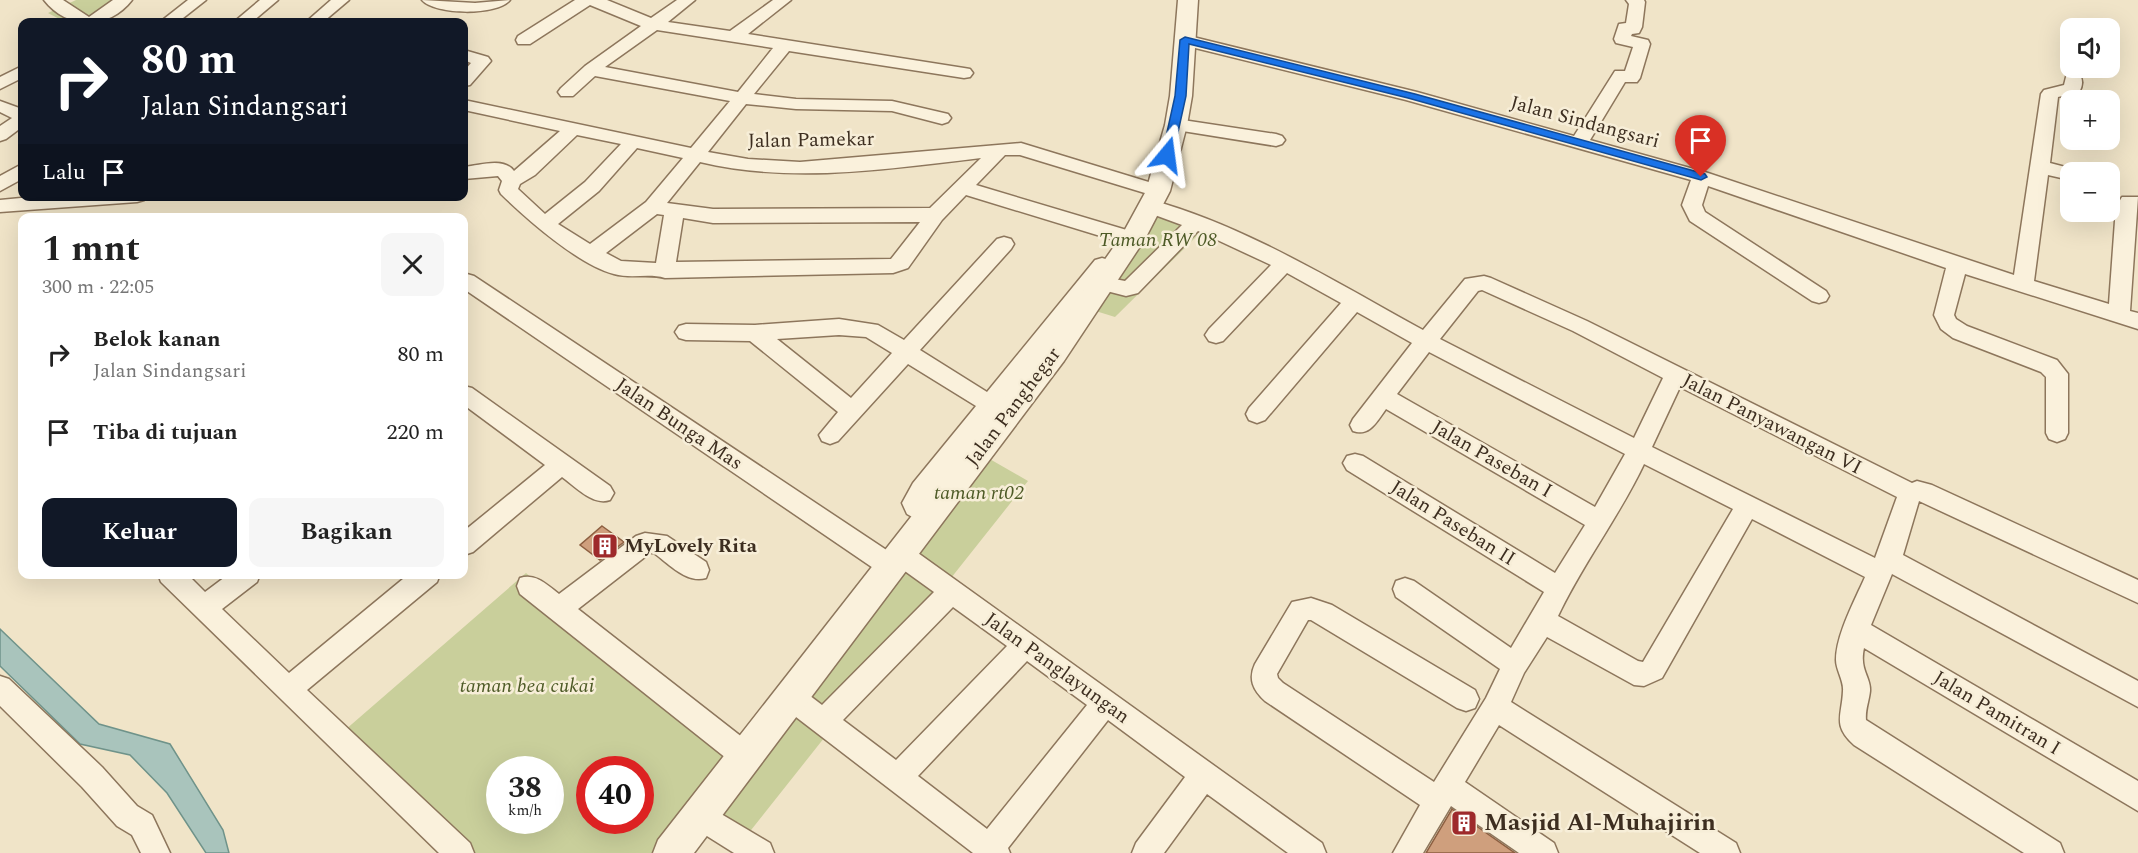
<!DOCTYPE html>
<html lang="id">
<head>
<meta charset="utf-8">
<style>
  :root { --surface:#fff; --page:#f6f6f6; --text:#222; --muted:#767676; --accent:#111827 }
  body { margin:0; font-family:Spectral,serif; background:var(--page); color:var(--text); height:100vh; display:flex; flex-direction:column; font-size:22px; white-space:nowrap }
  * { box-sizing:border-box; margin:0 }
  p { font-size:20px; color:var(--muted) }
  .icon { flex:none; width:33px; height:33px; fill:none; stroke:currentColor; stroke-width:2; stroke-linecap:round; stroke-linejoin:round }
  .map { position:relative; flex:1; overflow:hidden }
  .sheet { position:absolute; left:18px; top:213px; width:450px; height:366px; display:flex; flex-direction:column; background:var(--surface); border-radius:12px; box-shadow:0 6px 24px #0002 }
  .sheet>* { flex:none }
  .hud { position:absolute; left:18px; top:18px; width:450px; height:183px; border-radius:12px; box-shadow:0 6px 24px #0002; background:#111827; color:#fff; overflow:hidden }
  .controls { position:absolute; left:2060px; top:18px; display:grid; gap:12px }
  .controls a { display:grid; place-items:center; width:60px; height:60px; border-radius:12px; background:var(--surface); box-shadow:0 6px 24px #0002; font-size:30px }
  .speed { position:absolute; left:486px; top:756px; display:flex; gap:12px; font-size:30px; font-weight:700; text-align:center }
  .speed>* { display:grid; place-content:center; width:78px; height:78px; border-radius:50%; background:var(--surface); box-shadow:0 6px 24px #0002; line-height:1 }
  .speed small { font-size:15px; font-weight:400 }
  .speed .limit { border:9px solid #d22; background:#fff; color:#111 }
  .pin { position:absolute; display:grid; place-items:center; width:51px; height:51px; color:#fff; margin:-62px -26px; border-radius:50% 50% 50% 0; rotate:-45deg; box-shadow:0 0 6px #0007 }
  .pin .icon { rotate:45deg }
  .me { position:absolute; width:66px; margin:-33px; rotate:16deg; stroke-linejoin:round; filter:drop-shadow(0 0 4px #0008) }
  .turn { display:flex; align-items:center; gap:21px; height:126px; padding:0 24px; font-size:27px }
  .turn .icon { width:78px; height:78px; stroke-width:2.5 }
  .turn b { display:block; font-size:42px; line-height:51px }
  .then { display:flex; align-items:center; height:57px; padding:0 24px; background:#0003; gap:12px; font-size:22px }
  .round { display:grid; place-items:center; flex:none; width:63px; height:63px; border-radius:12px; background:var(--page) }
  .head { display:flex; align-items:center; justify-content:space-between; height:102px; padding:0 24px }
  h1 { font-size:36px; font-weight:700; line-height:45px }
  .primary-button { display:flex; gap:12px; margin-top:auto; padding:12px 24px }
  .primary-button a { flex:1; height:69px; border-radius:12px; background:var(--accent); color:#fff; font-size:24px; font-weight:700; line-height:69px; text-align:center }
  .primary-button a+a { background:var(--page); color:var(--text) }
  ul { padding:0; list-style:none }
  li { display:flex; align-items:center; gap:18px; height:78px; padding:0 24px }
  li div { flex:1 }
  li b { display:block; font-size:22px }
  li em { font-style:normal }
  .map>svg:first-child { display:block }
  .green { fill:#c9cf9b; fill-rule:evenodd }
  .water { fill:#a9c4bc; stroke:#6f938a; stroke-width:1.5 }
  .building { fill:#cf9f7d; stroke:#8d5f41; stroke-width:1.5 }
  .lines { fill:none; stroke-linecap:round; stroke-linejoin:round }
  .minor-casing { stroke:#8d765c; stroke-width:3 }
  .tertiary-casing { stroke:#8d765c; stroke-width:3 }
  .minor { fill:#faf1dc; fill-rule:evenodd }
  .tertiary { fill:#faf1dc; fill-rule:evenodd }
  .route { fill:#1a73e8; stroke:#114b97; stroke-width:1.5 }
  .labels { text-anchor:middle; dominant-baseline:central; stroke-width:5; stroke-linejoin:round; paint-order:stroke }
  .street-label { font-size:20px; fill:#3d2e20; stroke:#f7eed8 }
  .park-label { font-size:20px; font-style:italic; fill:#4d5a26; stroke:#f7eed8 }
  .poi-label { font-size:20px; font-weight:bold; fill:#3d2e20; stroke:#f7eed8; text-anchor:start }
  .near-poi-label { font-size:24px; font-weight:bold; fill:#3d2e20; stroke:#f7eed8; text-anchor:start }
</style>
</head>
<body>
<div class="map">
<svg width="2138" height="853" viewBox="0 0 2138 853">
  <rect width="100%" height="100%" fill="#f0e4c8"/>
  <g class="green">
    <path d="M 76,0 L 130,0 L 101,22 L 65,22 L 48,13 Z"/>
    <path d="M 1150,209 L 1202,231 L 1115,317 L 1086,308 Z"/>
    <path d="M 974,450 L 1028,481 L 736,849 L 705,832 L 688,853 L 456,853 L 337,737 L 526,573 L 741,761 ZM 500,770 L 550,770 L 550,820 L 500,820 ZM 590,770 L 640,770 L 640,820 L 590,820 Z"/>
  </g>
  <path class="water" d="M 0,629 L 99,724 L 170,744 L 223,830 L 229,853 L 206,853 L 167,793 L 130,755 L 80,744 L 0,666 Z"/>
  <g class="building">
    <path d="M 602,526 L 624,542 L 600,560 L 580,545 Z"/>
    <path d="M 1452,809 L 1515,853 L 1426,853 Z"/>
  </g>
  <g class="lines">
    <defs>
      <g id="minor">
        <path d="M 44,0 L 63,0 L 89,17 L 113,0 L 132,0 C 109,30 67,30 44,0 Z"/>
        <path d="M 188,0 L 206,0 L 178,22 L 160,22 Z"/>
        <path d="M 260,0 L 278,0 L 252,22 L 234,22 Z"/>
        <path d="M 331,0 L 349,0 L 323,22 L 306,22 Z"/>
        <path d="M 422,0 L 475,3 L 510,0 C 497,16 435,15 422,0 Z"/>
        <path d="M 575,0 L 607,0 L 651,18 L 677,0 L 695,0 L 668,22 L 730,31 L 773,0 L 791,0 L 748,34 L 964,68 L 970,69 L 973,73 L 970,77 L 964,78 L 789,51 L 754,94 L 796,99 L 892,101 L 948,114 L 951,118 L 948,122 L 942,124 L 892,111 L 796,109 L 746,104 L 708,152 L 748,159 L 800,162 L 1021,143 L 1165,187 L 1167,191 L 1165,195 L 1158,197 L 1020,155 L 1005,155 L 976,185 L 1140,234 L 1143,239 L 1140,244 L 1133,246 L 966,195 L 942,220 L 908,268 L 893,273 L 665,278 C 649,273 631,279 614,274 C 579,265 528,220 501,194 L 499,190 L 502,181 L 498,176 L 464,179 L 464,167 C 480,165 504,157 514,171 L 560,131 L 464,110 L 464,100 L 691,148 L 730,101 L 595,76 L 573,96 L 561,96 L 558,92 L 561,88 L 585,66 L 641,26 L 590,5 L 530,44 L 518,44 L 516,40 L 518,36 ZM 657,30 L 773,48 L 738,92 L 605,67 ZM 577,135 L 621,144 L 585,182 L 545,214 L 518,189 L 520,184 L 535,175 ZM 637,148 L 683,158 L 646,202 L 590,244 L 558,224 L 599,191 ZM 981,158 L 930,208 L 713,209 L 667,203 L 700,162 C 792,184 888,169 981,158 ZM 657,214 L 664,215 L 656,263 L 621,261 L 606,253 ZM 683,218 L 713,223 L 920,222 L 891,259 L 676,262 Z"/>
        <path d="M 1626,0 L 1644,0 L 1645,2 L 1642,27 L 1639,33 L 1632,34 L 1631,36 L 1648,40 L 1650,44 L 1640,78 L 1637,82 L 1625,82 L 1590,140 L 1708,173 L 2014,275 L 2041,94 L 2044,90 L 2064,85 L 2067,73 L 2079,73 C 2083,79 2083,86 2079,92 L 2058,97 L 2050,163 L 2077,170 L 2078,172 L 2070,172 L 2070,180 L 2048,175 L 2034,281 L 2109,304 L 2116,207 L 2122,197 L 2138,197 L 2130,311 L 2138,313 L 2138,329 L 1965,274 L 1954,315 L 1956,319 L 1967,326 L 2057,360 L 2068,374 L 2068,433 L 2065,439 L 2057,442 L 2049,439 L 2046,433 L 2046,377 L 2041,372 L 1953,338 L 1941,329 L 1934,315 L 1946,268 L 1708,186 L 1702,205 L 1705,212 L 1826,291 L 1829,296 L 1826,301 L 1819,303 L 1812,301 L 1690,221 L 1682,205 L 1691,180 L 1406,100 L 1179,44 L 1177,40 L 1185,35 L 1417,92 L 1574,136 L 1615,71 L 1625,71 L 1633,47 L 1616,43 L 1614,39 L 1619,24 L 1626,23 L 1629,4 Z"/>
        <path d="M 464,50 L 488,57 L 491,61 L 470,85 L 464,86 L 464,71 L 471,63 L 464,60 Z"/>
        <path d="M 22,66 L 22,78 L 0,89 L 0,77 Z"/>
        <path d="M 0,101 L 22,109 L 22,127 L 6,139 L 0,141 L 0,126 L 12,118 L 0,112 Z"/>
        <path d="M 1176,119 L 1276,134 L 1282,136 L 1285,140 L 1282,144 L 1276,146 L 1170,129 L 1167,125 L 1170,121 Z"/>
        <path d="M 22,164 L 22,179 L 0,191 L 0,176 Z"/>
        <path d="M 42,196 L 146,196 L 144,200 L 137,202 L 0,212 L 0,200 Z"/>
        <path d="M 1151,200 C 1246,226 1337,283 1423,330 L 1465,279 L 1484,276 L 1491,278 L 1587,321 L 1912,483 L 1917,481 L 1932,485 L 2138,580 L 2138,603 L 1919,501 L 1903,555 L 2138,681 L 2138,707 L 1892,574 L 1871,625 L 2138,781 L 2138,811 L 1864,648 C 1859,670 1871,677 1870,691 C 1869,701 1865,710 1866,720 L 2060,843 L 2064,853 L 2024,853 L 1854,745 C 1832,725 1842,716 1843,691 C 1844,681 1836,670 1836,660 C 1836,635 1855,600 1865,577 L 1752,519 L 1662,678 L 1644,686 L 1634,685 L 1547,637 L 1524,673 L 1511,702 L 1736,843 L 1740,853 L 1700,853 L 1499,725 L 1465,782 L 1554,843 L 1558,853 L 1519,853 L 1451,806 L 1423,853 L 1393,853 L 1420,805 L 1265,701 C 1253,690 1248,679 1255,664 L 1292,602 L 1311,598 L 1332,605 L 1475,690 L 1479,699 L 1475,708 L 1466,711 L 1457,708 L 1311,620 L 1308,620 L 1277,674 L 1278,678 L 1283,683 L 1434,782 L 1486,698 L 1500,669 L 1396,597 L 1393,589 L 1396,581 L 1405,578 L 1414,581 L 1511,648 L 1544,592 L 1347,470 L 1343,463 L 1347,456 L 1355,454 L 1363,456 L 1555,573 L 1585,525 L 1386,409 C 1377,421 1370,437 1353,431 L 1350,425 L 1353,419 L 1412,343 L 1357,312 L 1265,420 L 1257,423 L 1249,420 L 1246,414 L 1249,408 L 1341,303 L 1287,273 L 1223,341 L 1216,343 L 1209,341 L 1205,335 L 1209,329 L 1271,265 L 1198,231 L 1138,293 L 1126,296 L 1095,288 L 1004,402 L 1015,409 L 1018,415 L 1015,421 L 1007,424 L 993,417 L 929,497 L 926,502 L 938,510 L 942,517 L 938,524 L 930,527 L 907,514 L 902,503 L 913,483 L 976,406 L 908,364 L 838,441 L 830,444 L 822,441 L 819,435 L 838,412 L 750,341 L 686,340 L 679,338 L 675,332 L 679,326 L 686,324 L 755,325 L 839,319 L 878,325 L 904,340 L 997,239 L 1004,237 L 1011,239 L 1014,244 L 1011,249 L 920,350 L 987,392 L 1095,260 L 1102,258 L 1109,260 L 1112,265 L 1104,277 L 1125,281 L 1182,225 L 1144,211 L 1141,206 L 1144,201 ZM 1482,290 L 1573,331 L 1663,378 L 1634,438 L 1440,339 L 1478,291 ZM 839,335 L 866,337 L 892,353 L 851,398 L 777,339 ZM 1429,352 L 1625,454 L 1595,507 L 1397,394 ZM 1680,387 L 1897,497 L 1875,558 L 1652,447 ZM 1644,464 L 1733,509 L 1643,662 L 1638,661 L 1558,616 C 1583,563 1619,517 1644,464 Z"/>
        <path d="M 467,274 L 474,276 L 891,553 L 893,548 L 902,545 L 911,548 L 1322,843 L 1326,853 L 1288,853 L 1207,794 L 1164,853 L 1132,853 L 1136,843 L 1185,777 L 1108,720 L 1008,848 L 1010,853 L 973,853 L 783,707 L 779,698 L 783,689 L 792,686 L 801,689 L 822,705 L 934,592 L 902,569 L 900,574 L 891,578 L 882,574 L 464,289 L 464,275 ZM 953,607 L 1007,646 L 896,760 L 843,720 ZM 1027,661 L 1087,705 L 987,829 L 918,776 Z"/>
        <path d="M 464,386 L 472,388 L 610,486 L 614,493 L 610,500 C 593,506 576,487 562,477 L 473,552 L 464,555 L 464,531 L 545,465 L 464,405 Z"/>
        <path d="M 645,533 L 667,536 L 706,562 L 709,570 L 706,578 C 687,584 669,564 654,553 L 650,553 L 578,609 L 756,748 L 760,757 L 756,766 L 746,770 L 736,766 L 520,594 L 517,586 L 520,578 C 536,573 547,585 559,594 L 636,536 Z"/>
        <path d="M 158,574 L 187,574 L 205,592 L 229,574 L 260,574 L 257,582 L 222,609 L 289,673 L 409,574 L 440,574 L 437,582 L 307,690 L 470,843 L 474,853 L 439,853 L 161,582 Z"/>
        <path d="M 0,676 L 9,679 L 102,767 L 137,806 L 152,815 L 170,853 L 141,853 L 132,835 L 117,826 L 82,787 L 0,706 Z"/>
        <path d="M 701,802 L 770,843 L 774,853 L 734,853 L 691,826 L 687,816 L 691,806 Z"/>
      </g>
      <path id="tertiary" d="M 1178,0 L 1198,0 L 1192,96 L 1187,125 L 1170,191 L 1145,239 L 1064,361 L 694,853 L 653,853 L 658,840 L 1044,347 L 1122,235 L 1146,191 L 1165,125 L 1170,96 Z"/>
    </defs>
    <use href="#minor" class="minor-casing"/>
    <use href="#tertiary" class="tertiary-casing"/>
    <use href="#minor" class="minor"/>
    <use href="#tertiary" class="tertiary"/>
  </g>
  <path class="route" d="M 1185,37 L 1415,94 L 1705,174 L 1707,177 L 1701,180 L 1408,98 L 1189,44 L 1186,96 L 1173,155 L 1167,158 L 1163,157 L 1162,155 L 1175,96 L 1180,40 Z"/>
  <defs>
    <symbol id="building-square" viewBox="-11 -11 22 22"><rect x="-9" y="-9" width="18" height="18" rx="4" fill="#9e2a2b" stroke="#f7eed8"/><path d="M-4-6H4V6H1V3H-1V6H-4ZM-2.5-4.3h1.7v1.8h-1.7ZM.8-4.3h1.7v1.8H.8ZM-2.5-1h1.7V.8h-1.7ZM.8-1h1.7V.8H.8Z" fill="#fff"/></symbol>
  </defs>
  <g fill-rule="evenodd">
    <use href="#building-square" x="590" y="531" width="30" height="30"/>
    <use href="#building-square" x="1449" y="808" width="30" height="30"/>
  </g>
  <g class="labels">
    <g class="street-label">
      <text transform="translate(1585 122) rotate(15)">Jalan Sindangsari</text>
      <text transform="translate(811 140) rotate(-1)">Jalan Pamekar</text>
      <text transform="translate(1013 407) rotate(-53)">Jalan Panghegar</text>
      <text transform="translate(679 424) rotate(34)">Jalan Bunga Mas</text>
      <text transform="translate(1772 424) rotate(27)">Jalan Panyawangan VI</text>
      <text transform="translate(1492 459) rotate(30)">Jalan Paseban I</text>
      <text transform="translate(1453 523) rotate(32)">Jalan Paseban II</text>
      <text transform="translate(1057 668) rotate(36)">Jalan Panglayungan</text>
      <text transform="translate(1997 713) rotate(31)">Jalan Pamitran I</text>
    </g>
    <g class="park-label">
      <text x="1158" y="240">Taman RW 08</text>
      <text x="979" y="493">taman rt02</text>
      <text x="527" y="686">taman bea cukai</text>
    </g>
    <g class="poi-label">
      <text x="624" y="546">MyLovely Rita</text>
    </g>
    <g class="near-poi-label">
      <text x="1484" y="823">Masjid Al-Muhajirin</text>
    </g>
  </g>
</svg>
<div class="controls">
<a><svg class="icon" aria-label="sound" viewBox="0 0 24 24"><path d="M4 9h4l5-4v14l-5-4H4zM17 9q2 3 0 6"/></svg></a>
<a>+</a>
<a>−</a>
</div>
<div class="speed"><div>38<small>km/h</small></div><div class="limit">40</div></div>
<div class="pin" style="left:1701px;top:177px;background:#d93025"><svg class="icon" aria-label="arrive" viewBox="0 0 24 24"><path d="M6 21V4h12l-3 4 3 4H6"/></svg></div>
<svg class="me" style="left:1167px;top:155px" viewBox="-20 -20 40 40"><path d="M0-17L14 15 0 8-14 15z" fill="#1a73e8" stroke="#fff" stroke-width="4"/></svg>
<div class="hud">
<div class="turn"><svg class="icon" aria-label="right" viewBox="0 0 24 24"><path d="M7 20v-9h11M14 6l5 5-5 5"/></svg><div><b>80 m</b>Jalan Sindangsari</div></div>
<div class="then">Lalu<svg class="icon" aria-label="arrive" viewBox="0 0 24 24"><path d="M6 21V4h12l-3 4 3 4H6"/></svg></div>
</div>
<section class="sheet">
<div class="head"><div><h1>1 mnt</h1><p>300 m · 22:05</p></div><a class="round"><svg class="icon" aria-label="close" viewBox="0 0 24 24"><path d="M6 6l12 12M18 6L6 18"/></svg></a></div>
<ul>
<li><svg class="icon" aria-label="right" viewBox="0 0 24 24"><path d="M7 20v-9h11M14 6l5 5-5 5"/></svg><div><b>Belok kanan</b><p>Jalan Sindangsari</p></div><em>80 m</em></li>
<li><svg class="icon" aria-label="arrive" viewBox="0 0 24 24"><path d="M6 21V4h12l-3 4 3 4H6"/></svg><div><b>Tiba di tujuan</b></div><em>220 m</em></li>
</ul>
<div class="primary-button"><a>Keluar</a><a>Bagikan</a></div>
</section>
</div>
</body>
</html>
